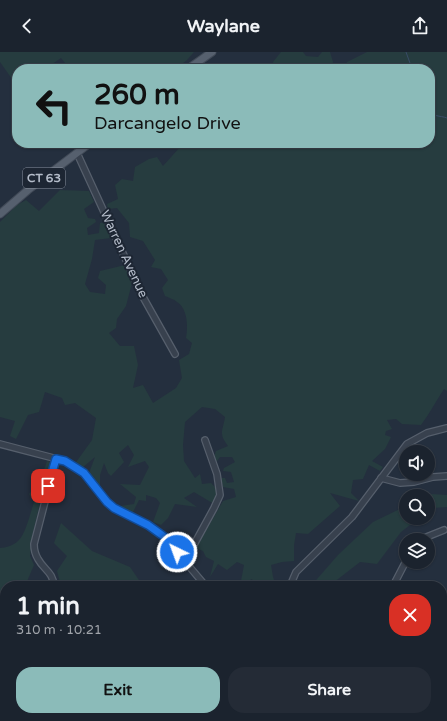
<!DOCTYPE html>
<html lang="en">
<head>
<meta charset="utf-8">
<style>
  :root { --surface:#1b232e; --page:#242b36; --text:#f1f3f6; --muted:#a0a4aa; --line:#39404a; --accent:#8bbbb9 }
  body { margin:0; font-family:"Varela Round",sans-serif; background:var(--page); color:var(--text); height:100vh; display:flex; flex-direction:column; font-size:15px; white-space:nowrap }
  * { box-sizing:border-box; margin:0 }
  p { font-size:13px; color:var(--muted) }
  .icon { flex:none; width:22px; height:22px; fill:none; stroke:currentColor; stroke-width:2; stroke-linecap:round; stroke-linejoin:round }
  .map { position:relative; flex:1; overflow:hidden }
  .panel { position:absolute; left:0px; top:529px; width:447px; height:140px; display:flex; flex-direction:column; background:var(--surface); border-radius:16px 16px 0 0; box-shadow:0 1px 3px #0004,0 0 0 1px var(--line) }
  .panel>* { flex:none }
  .guide { position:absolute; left:12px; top:12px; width:423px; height:84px; border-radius:16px; box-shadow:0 1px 3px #0004,0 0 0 1px var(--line); background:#8bbbb9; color:#111; overflow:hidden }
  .controls { position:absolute; left:399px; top:393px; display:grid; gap:8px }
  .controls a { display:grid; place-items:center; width:36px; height:36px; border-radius:50%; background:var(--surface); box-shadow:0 1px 3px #0004,0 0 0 1px var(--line); font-size:20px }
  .pin { position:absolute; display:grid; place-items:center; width:34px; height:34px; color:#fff; margin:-17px; border-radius:8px; box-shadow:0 2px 6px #0006 }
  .me { position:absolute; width:44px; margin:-22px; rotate:318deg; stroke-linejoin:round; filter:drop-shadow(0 0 3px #0008) }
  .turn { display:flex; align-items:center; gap:14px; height:84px; padding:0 16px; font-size:18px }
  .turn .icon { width:52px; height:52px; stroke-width:2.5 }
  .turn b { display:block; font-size:28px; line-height:34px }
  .round { display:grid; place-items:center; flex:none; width:42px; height:42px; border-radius:16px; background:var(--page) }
  .summary { display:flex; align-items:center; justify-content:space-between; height:68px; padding:0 16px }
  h1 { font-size:24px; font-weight:700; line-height:30px }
  .action { display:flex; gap:8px; margin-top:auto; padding:8px 16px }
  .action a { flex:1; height:46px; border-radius:16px; background:var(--accent); color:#111; font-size:16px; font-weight:700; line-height:46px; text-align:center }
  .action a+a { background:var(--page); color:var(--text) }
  header { display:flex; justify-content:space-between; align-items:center; height:52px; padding:0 16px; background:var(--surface); font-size:18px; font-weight:700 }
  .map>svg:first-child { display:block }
  .green { fill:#263c3f }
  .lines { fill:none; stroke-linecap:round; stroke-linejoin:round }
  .stream { stroke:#394c67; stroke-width:1 }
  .minor-casing { stroke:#565f6c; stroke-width:8 }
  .major-casing { stroke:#414a57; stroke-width:9 }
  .minor { stroke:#38414e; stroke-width:5.5 }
  .major { stroke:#56606e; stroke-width:7 }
  .route-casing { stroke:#114b97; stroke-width:10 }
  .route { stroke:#1a73e8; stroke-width:7 }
  .labels { text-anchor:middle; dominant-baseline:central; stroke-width:4; stroke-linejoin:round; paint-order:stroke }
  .shield { fill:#1d2633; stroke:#878f9c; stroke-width:1 }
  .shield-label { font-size:12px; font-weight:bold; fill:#b4bcc9 }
  .street-label { font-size:13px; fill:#b4bcc9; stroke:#1d2633 }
</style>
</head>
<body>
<header><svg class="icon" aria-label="back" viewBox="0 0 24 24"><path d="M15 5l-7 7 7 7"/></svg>Waylane<svg class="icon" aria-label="share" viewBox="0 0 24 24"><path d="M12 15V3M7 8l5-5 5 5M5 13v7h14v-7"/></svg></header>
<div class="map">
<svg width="447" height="669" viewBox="0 0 447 669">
  <rect width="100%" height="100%" fill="#242f3e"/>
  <g class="green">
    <path d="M 0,0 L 194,0 L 187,8 L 175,17 L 124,17 L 121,14 L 121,17 L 70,17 L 61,6 L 45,17 L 17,17 L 17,34 L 0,10 Z"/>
    <path d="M 281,0 L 303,0 L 306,4 L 318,5 L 322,0 L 330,0 L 333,10 L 332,17 L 274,17 L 273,10 Z"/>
    <path d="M 367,0 L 447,0 L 447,339 L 444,337 C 436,349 430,361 421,373 L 402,372 L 396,367 L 387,368 L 392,377 L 386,379 L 385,383 L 391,385 L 385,397 L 372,409 L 383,415 L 380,419 L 369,413 L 363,427 L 353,428 L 351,441 L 359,449 L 330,441 L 340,454 L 308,482 L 296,481 L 294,493 L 294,509 L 282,510 L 271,513 L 273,525 L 276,534 L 262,533 L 251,527 L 249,534 L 240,534 L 244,513 L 237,510 L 227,518 L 218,512 L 210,525 L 214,509 L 206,505 L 203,499 L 196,496 L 223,449 L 236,445 L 234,437 L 223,435 L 221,426 L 225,426 L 227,431 L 234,430 L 231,420 L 223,419 L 224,416 L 235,410 L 232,405 L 220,405 L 217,409 L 213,408 L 216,399 L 228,394 C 218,381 223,379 225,365 L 215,357 L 202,355 L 185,370 L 183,393 L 184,409 L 195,426 L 200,422 L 202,432 L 211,431 L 217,437 L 214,452 L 194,440 L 184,446 L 197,455 L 175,452 L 168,466 L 161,473 L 153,470 L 160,451 L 156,446 L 146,443 L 146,449 L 139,448 L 132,462 L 120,454 L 134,452 L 136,445 L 120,432 L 140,433 L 149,415 L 145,409 L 128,415 L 134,403 L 128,393 L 119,401 L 124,410 L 111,424 L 108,421 L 104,411 L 100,423 L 100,434 L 92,428 L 89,421 L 95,405 L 82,416 L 74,413 L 92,388 L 96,366 L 75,351 L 65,353 L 62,346 L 45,340 L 39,360 L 28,363 L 16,387 L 10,384 L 15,369 L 0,365 L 0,170 L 17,153 L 26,148 L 39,159 L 60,138 L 89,139 L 94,150 L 84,157 L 88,166 L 95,167 L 96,170 L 87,176 L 88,183 L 99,181 L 100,171 L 108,169 L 111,186 L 95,188 L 92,207 L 85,232 L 90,240 L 105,242 L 106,233 L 98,226 L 100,219 L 125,213 L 132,231 L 126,254 L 117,267 L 116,276 L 109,281 L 120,294 L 134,294 L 138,313 L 133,336 L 143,333 L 153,351 L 176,336 L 182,326 L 179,308 L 189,302 L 192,291 L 186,286 C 188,275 188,257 177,250 C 174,247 169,246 165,244 L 162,236 L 168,228 L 161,217 L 151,215 L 155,208 L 143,189 L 130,185 L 129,171 L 117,156 L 108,157 L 107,152 L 118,147 L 115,133 L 122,127 L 133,129 L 135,115 L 149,107 L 157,105 L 163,114 L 181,94 L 182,91 L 430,91 L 430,17 L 343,17 L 347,10 Z"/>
    <path d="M 47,409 L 50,410 L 33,480 L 30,504 L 34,513 L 25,534 L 5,534 L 5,597 L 0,599 L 0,496 C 6,496 14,493 18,489 C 25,484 31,459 34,450 L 29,442 C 38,432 43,422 47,409 Z"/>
    <path d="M 431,442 L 447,443 L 447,455 L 432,456 L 428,459 L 428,444 L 426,444 Z"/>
    <path d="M 406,454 L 406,466 L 419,466 L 401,480 L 377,512 L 360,510 L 329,534 L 311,534 L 338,503 L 373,470 Z"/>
    <path d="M 61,471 L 92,499 L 130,515 L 143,534 L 61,534 L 57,519 L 67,504 L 54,491 Z"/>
    <path d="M 442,597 L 447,599 L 447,669 L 430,669 L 423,664 L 442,664 Z"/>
    <path d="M 5,609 L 5,664 L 42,664 L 38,669 L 0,669 L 0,614 L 1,611 Z"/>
  </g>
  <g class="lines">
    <g class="stream">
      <path d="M 406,0 L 411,14 L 416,17"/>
      <path d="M 430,56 C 431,66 440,63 447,66"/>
    </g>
    <defs>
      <g id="minor">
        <path d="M 77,101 L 143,245 L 175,302"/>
        <path d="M 0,392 L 65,409 L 84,421 L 107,450 L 114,456 L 149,473 L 166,487 L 204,532 L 212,534"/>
        <path d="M 381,426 L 400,431 L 414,430 L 433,425 L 447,424"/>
        <path d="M 422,488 L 424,486 L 444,478"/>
        <path d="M 185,509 L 214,456 L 220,443 L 217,422 L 205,388"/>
        <path d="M 54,534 C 53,520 44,518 38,507 C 35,502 34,497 34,492 L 56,407"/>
        <path d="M 290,534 L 296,520 L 352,465 L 407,392 L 427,381 L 447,376"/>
        <path d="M 393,534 L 406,509"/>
        <path d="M 442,575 L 447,563"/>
        <path d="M 442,579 L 447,581"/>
        <path d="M 0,604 L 5,601"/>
        <path d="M 224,664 L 241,669"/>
        <path d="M 383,664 L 387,669"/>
        <path d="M 98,669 L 102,664"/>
        <path d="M 354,669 L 364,664"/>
      </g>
      <g id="major">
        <path d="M 188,17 L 212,0"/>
        <path d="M 0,162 L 28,138 L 90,91"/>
      </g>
    </defs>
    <use href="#minor" class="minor-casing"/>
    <use href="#major" class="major-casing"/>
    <use href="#minor" class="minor"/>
    <use href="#major" class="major"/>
  </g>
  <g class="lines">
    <defs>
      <path id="route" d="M 48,434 L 56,407 L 65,409 L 84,421 L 107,450 L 114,456 L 148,473 L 166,486 L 177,500"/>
    </defs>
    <use href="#route" class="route-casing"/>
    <use href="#route" class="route"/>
  </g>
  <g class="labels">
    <rect class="shield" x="23" y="116" width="42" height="20" rx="3"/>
    <g class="shield-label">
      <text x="44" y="126">CT 63</text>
    </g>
    <g class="street-label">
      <text transform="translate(124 202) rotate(65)">Warren Avenue</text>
    </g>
  </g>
</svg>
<div class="controls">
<a><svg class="icon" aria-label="sound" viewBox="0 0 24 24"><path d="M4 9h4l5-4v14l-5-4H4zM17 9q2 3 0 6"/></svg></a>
<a><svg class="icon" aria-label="search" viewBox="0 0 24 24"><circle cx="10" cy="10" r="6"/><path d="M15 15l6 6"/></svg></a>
<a><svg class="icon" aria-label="layers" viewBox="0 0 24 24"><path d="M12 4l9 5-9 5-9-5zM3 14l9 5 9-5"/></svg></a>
</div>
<div class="pin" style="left:48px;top:434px;background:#d93025"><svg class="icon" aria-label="arrive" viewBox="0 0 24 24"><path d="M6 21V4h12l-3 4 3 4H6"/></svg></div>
<svg class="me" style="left:177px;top:500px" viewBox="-20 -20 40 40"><circle r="17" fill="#1a73e8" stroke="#fff" stroke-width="3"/><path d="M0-11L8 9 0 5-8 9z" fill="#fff"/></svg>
<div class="guide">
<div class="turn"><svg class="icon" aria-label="left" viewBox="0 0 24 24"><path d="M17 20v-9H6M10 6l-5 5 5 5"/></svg><div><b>260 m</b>Darcangelo Drive</div></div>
</div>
<section class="panel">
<div class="summary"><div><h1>1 min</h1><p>310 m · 10:21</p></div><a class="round" style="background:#d93025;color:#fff"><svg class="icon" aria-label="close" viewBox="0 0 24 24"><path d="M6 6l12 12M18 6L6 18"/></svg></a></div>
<div class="action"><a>Exit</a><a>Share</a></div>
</section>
</div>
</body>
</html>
